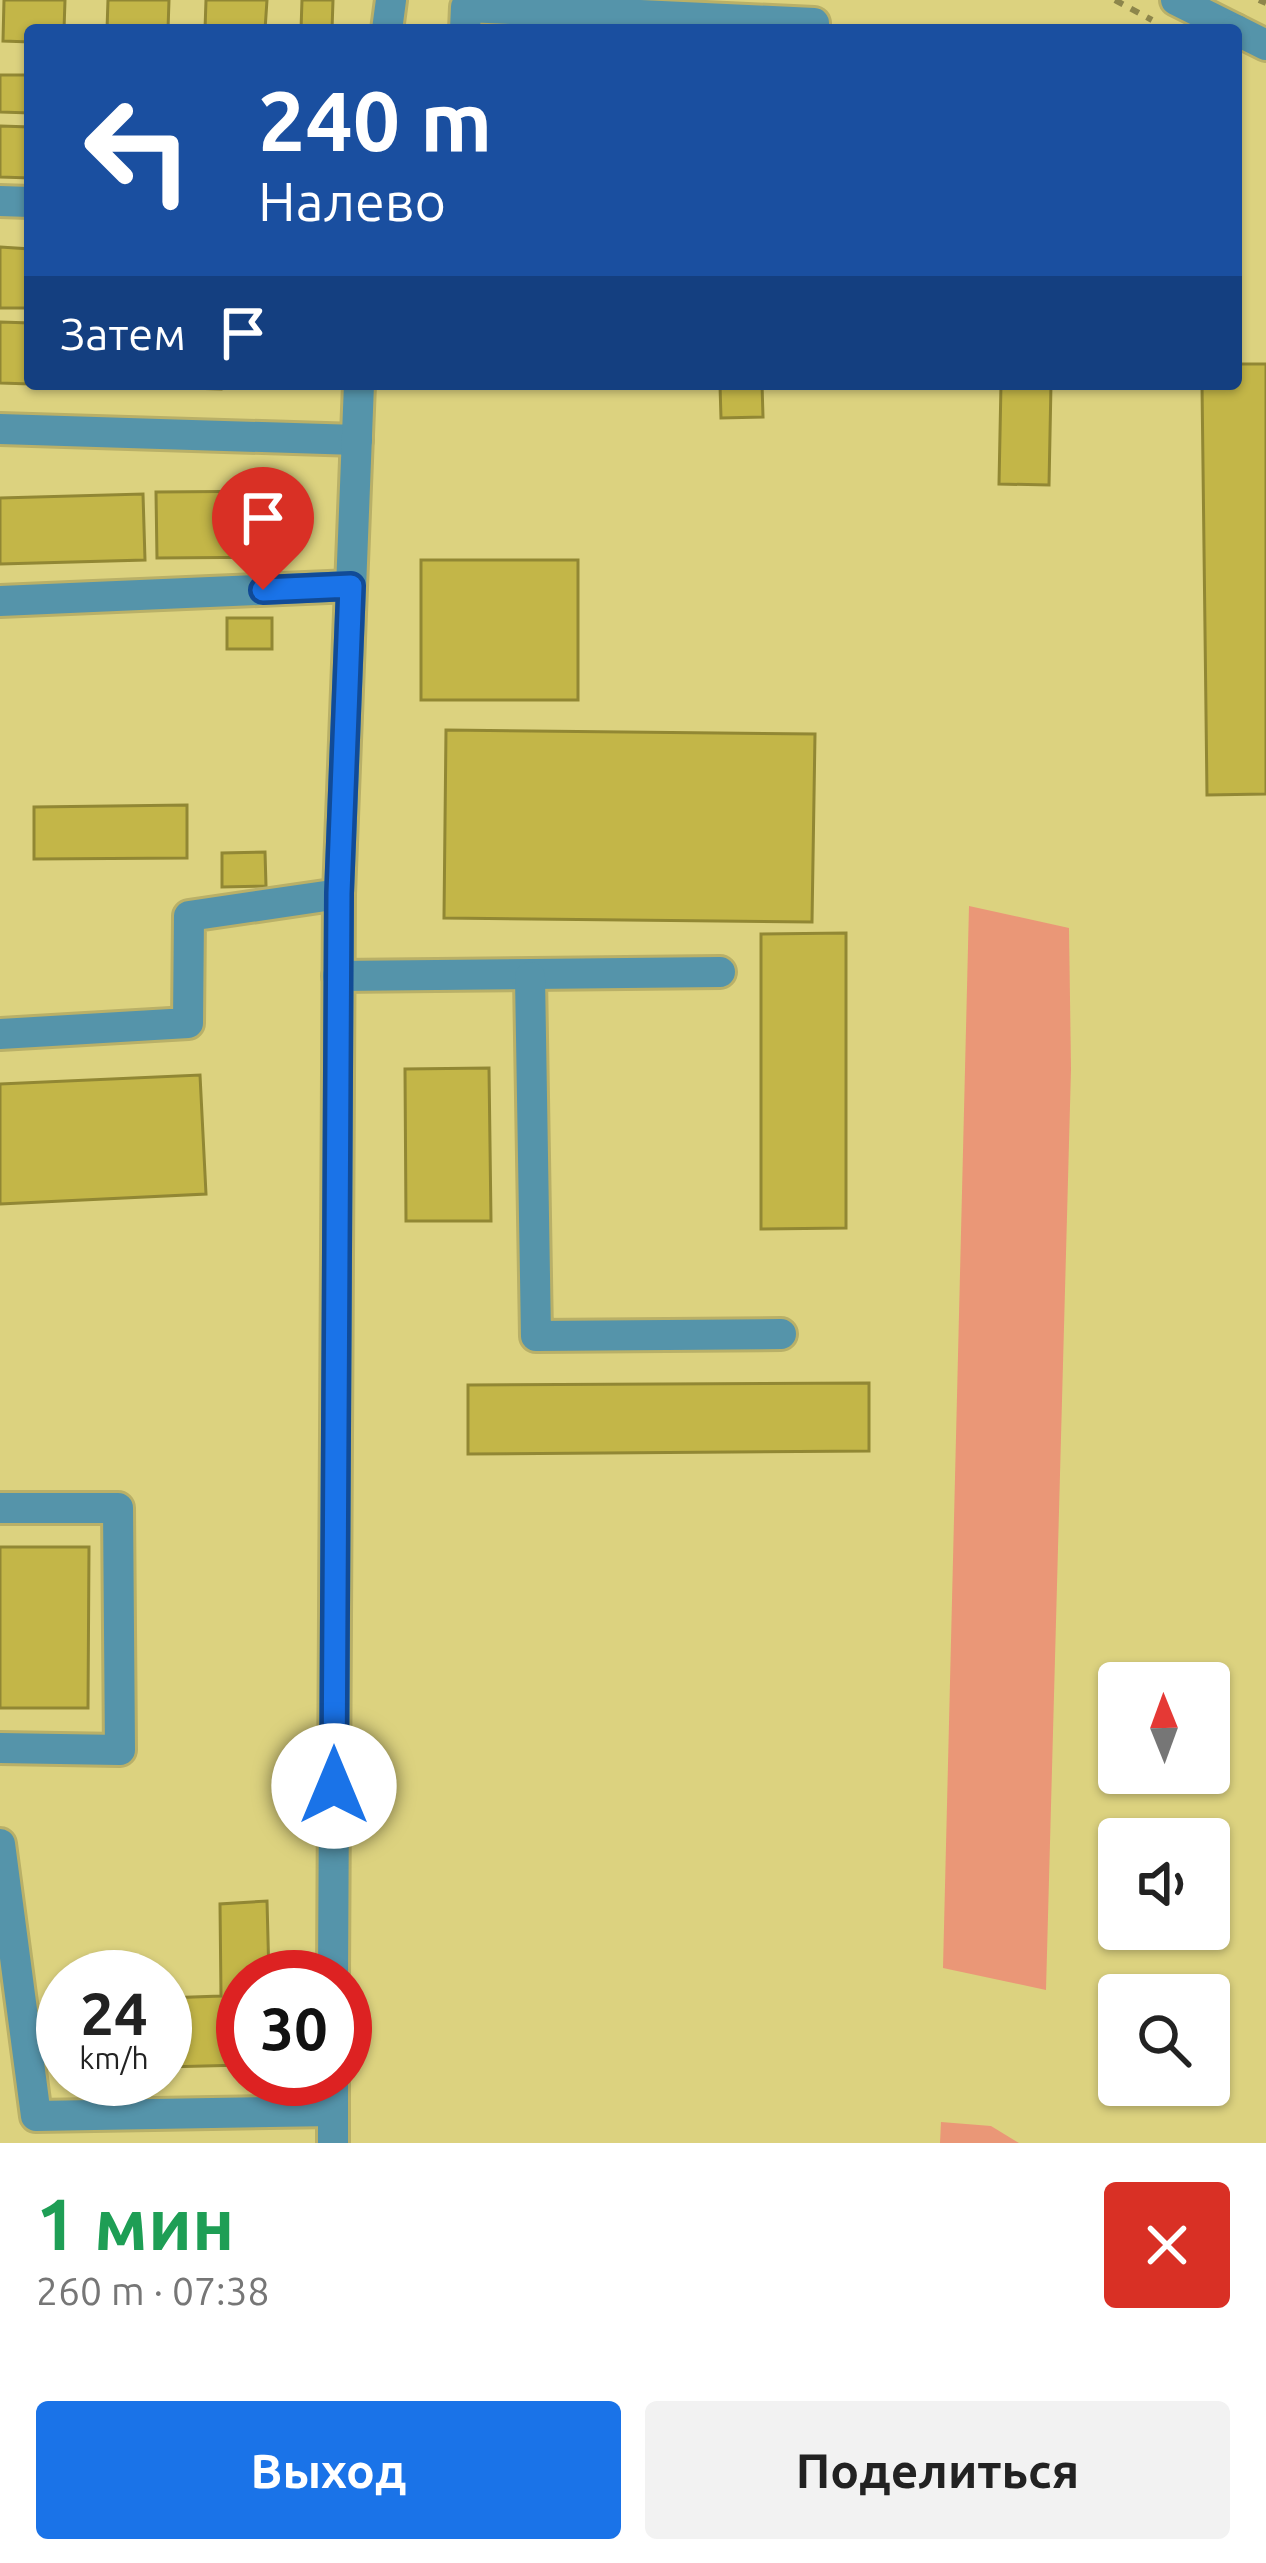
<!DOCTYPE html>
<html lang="ru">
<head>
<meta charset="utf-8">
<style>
  :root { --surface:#fff; --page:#f2f2f2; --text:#222; --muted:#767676; --accent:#1a73e8 }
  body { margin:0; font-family:Ubuntu,sans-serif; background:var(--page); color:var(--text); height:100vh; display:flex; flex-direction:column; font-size:45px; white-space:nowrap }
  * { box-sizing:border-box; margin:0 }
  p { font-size:39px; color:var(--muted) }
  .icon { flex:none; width:66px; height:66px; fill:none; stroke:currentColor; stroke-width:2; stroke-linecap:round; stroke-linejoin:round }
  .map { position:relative; height:2143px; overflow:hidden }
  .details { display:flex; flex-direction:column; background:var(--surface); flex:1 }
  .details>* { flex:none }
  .banner { position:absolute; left:24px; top:24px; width:1218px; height:366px; border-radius:12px; box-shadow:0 3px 9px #0004; background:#1a4fa0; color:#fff; overflow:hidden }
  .needle { width:78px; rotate:359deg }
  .tools { position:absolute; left:1098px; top:1662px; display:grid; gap:24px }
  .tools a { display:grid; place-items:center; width:132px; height:132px; border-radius:12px; background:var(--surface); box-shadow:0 3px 9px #0004; font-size:60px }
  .speed { position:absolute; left:36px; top:1950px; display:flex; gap:24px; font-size:60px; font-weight:700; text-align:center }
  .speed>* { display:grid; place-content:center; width:156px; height:156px; border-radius:50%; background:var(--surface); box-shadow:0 3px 9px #0004; line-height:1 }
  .speed small { font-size:30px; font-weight:400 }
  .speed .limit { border:18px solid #d22; background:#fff; color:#111 }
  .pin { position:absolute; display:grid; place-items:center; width:102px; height:102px; color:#fff; margin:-123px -51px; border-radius:50% 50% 50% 0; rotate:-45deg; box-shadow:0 0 12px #0007 }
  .pin .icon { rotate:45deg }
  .me { position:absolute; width:132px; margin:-66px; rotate:0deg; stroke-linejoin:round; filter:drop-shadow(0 0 9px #0008) }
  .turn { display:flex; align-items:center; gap:42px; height:252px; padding:0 36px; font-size:54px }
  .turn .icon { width:156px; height:156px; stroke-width:2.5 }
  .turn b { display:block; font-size:84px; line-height:102px }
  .then { display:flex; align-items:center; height:114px; padding:0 36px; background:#0003; gap:24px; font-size:45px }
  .round { display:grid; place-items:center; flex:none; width:126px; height:126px; border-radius:12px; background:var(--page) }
  .overview { display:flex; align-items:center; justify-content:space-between; height:204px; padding:0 36px }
  h1 { font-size:72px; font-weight:600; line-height:90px; color:#1e9e55 }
  .primary-button { display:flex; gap:24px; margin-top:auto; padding:24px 36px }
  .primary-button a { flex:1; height:138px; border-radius:12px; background:var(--accent); color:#fff; font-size:48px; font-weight:600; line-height:138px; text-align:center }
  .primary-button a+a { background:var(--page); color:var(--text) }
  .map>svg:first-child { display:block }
  .green { fill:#ea9777 }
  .building { fill:#c3b648; stroke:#918734; stroke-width:3 }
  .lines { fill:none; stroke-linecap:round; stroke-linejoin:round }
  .minor-casing { stroke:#b9b068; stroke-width:36 }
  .path { stroke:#8d864b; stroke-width:6; stroke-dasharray:9 9; stroke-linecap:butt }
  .minor { stroke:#5594aa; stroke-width:30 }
  .route-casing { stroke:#114b97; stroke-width:30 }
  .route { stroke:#1a73e8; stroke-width:21 }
</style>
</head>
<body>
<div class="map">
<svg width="1266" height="2143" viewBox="0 0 1266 2143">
  <rect width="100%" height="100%" fill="#dcd27f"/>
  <g class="green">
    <path d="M 969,906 L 1069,928 L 1071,1069 L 1046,1990 L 943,1968 Z"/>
    <path d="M 941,2122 L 991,2126 L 1019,2143 L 940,2143 Z"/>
  </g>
  <g class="building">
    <path d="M 4,0 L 65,0 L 64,30 L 30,30 L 30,42 L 3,41 Z"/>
    <path d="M 108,0 L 169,0 L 168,30 L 107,30 Z"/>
    <path d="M 206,0 L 267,0 L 265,30 L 205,30 Z"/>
    <path d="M 302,0 L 333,0 L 332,30 L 301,30 Z"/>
    <path d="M 0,75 L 30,75 L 30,113 L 0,112 Z"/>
    <path d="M 0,126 L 30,127 L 30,178 L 0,177 Z"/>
    <path d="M 0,247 L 30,249 L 30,308 L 0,308 Z"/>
    <path d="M 0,322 L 30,323 L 30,384 L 0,383 Z"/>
    <path d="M 1236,364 L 1266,364 L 1266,794 L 1207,795 L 1202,384 L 1236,384 Z"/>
    <path d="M 44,384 L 221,384 L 221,389 Z"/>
    <path d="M 762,384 L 763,417 L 721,418 L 720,385 Z"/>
    <path d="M 1001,384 L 1051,384 L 1049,485 L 999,484 Z"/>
    <path d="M 288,491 L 288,557 L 157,558 L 156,492 Z"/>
    <path d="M 143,494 L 145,560 L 0,564 L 0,498 Z"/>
    <rect x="421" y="560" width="157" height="140"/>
    <rect x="227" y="618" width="45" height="31"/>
    <path d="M 446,730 L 815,734 L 812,922 L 444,918 Z"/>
    <path d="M 187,805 L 187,858 L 34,859 L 34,807 Z"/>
    <path d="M 265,852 L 266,886 L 222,887 L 222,853 Z"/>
    <path d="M 846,933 L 846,1228 L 761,1229 L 761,934 Z"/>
    <path d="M 489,1068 L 491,1221 L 406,1221 L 405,1069 Z"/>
    <path d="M 200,1075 L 206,1194 L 0,1204 L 0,1084 Z"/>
    <path d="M 869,1383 L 869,1451 L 468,1454 L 468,1385 Z"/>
    <path d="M 0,1547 L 89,1547 L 88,1708 L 0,1708 Z"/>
    <path d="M 267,1901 L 269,1977 L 243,1977 L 243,2065 L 165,2067 L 165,1998 L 221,1996 L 220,1904 Z"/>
  </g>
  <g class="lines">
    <defs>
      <g id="minor">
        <path d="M 1176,0 L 1236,30"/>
        <path d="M 387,30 L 391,0"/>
        <path d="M 465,30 L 466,7 L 814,23"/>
        <path d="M 1236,30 L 1266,45"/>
        <path d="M 0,201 L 30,202"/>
        <path d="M 0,429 L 357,440"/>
        <path d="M 0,601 L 351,586"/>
        <path d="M 338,976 L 720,972"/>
        <path d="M 530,977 L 536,1336 L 781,1334"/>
        <path d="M 0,1034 L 188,1023 L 189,916 L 339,894"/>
        <path d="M 0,1508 L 118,1508 L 120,1750 L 0,1748"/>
        <path d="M 0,1844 L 36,2116 L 333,2111"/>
        <path d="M 333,1977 L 339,894 L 359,384"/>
        <path d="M 333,2143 L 333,2079"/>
      </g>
    </defs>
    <use href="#minor" class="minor-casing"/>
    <g class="path">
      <path d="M 1115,0 L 1152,20"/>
      <path d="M 1259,0 L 1266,3"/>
    </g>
    <use href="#minor" class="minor"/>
  </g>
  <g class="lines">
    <defs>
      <path id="route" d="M 263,590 L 351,586 L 339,893 L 334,1786"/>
    </defs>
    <use href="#route" class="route-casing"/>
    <use href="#route" class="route"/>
  </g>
</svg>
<div class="tools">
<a><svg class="needle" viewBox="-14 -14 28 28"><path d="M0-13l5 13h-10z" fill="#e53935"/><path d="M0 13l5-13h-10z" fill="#767676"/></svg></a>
<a><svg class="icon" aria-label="sound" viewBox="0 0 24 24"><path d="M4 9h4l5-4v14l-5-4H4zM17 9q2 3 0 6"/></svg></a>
<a><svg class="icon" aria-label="search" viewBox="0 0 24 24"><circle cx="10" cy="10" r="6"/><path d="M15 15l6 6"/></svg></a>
</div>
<div class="speed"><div>24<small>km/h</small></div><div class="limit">30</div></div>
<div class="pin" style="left:263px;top:590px;background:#d93025"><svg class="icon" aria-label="arrive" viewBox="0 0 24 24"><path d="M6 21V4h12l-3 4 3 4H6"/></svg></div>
<svg class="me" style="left:334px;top:1786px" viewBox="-20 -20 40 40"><circle r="19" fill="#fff"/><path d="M0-13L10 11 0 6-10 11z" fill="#1a73e8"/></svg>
<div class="banner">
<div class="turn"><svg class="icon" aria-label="left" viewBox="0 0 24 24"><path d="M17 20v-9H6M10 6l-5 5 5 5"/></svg><div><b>240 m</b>Налево</div></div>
<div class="then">Затем<svg class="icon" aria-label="arrive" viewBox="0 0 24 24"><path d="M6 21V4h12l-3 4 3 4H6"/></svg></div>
</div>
</div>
<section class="details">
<div class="overview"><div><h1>1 мин</h1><p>260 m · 07:38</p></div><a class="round" style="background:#d93025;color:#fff"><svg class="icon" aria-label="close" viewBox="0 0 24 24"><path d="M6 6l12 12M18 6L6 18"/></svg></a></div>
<div class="primary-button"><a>Выход</a><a>Поделиться</a></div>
</section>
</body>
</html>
